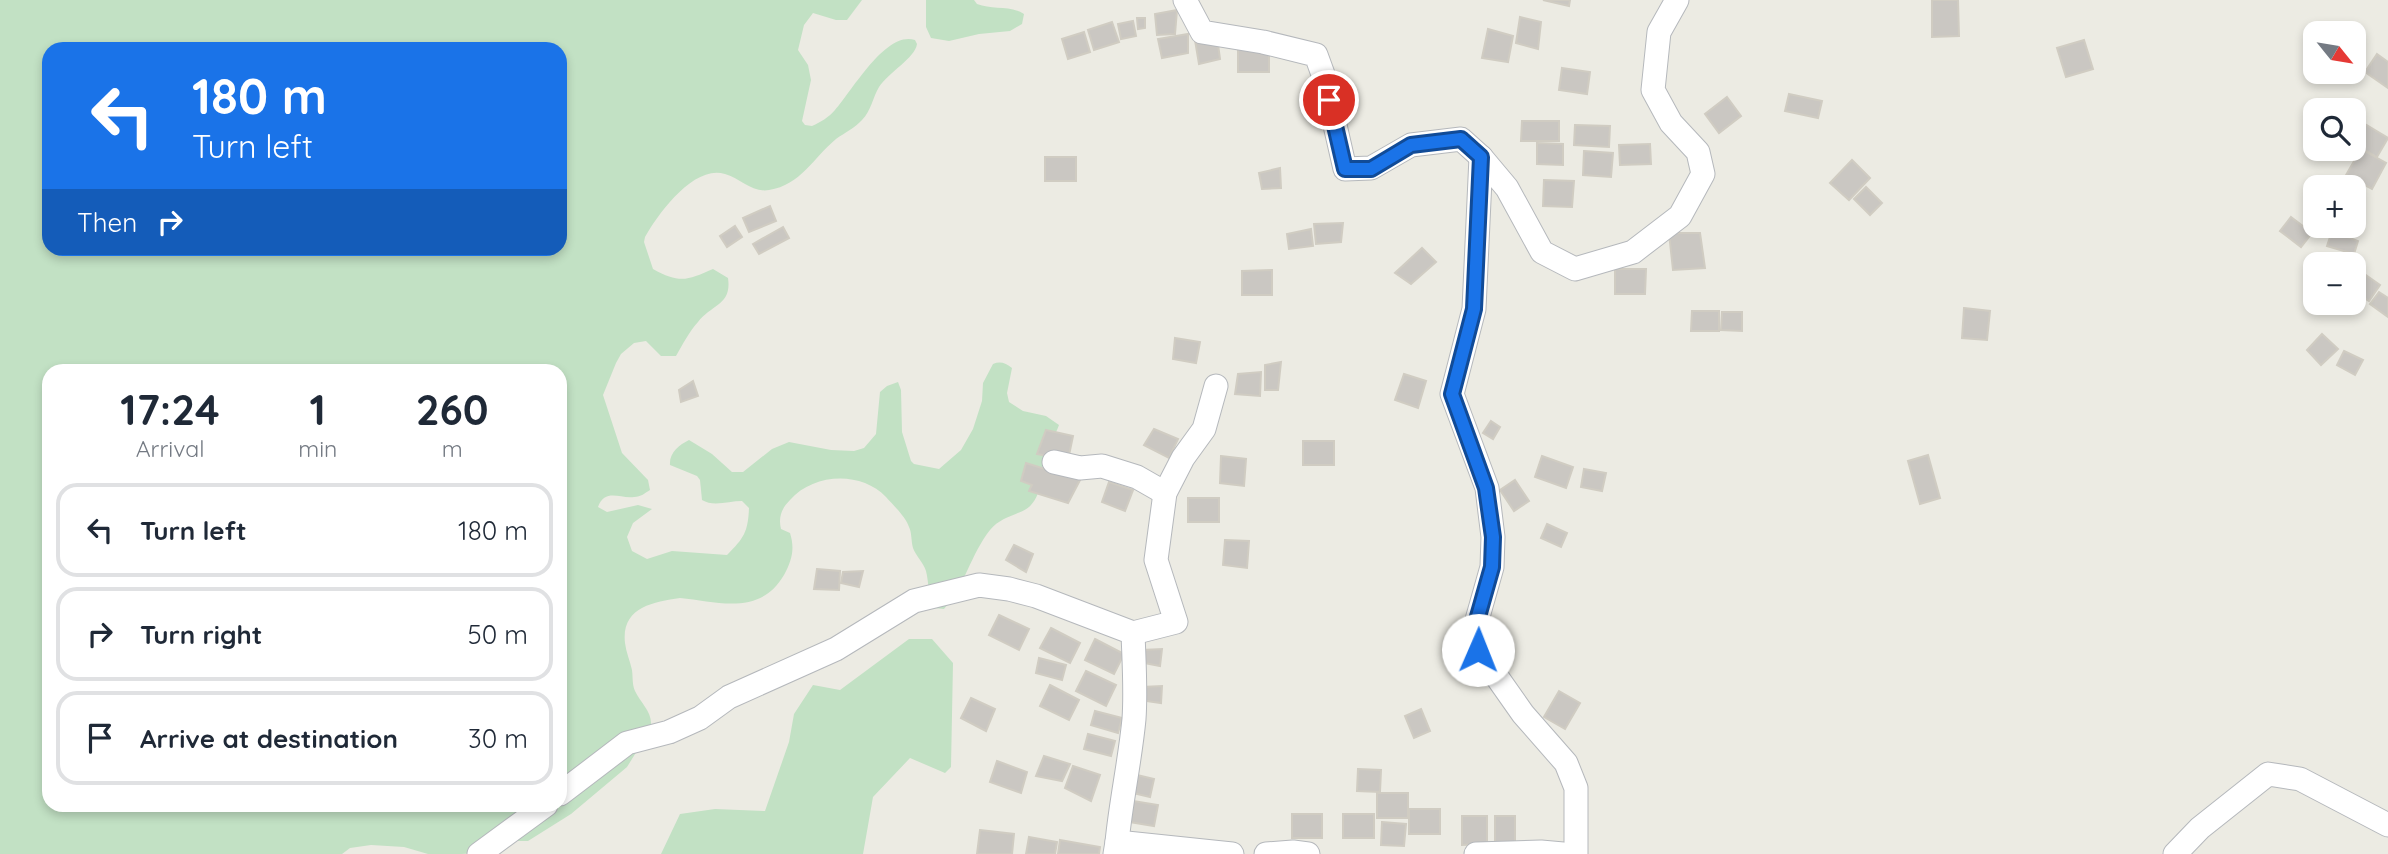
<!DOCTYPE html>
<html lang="en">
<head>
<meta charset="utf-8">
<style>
  :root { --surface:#fff; --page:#f2f2f3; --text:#1f2937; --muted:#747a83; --line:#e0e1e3 }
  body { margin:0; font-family:Quicksand,sans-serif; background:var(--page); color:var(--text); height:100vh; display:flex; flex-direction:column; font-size:26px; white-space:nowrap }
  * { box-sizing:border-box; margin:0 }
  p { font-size:23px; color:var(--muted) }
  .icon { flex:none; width:38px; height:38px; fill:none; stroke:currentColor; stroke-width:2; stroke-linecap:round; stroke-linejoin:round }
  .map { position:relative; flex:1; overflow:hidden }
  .sheet { position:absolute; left:42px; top:364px; width:525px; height:448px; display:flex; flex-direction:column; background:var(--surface); border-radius:21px; box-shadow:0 4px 10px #0003 }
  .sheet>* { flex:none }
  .guide { position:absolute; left:42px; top:42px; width:525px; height:214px; border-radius:21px; box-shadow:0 4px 10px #0003; background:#1a73e8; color:#fff; overflow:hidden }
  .needle { width:46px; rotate:120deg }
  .fabs { position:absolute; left:2303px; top:21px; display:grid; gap:14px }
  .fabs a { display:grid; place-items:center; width:63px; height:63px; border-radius:14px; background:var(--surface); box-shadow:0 4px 10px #0003; font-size:35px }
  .pin { position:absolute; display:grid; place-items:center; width:60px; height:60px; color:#fff; margin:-30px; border:4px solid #fff; border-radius:50%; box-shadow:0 2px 7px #0007 }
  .me { position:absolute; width:77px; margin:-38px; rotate:1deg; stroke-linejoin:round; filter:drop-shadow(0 0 5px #0008) }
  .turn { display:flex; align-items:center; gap:24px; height:147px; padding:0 35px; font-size:32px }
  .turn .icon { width:91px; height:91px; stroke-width:2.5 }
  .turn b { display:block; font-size:49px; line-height:60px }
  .then { display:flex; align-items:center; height:66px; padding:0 35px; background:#0003; gap:14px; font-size:26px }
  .eta { display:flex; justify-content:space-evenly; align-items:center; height:119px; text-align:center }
  .eta b { font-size:42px; font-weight:700; line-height:49px }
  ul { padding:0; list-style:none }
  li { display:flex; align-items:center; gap:21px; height:94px; margin:0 14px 10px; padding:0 21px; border:4px solid var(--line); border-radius:21px }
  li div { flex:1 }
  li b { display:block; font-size:26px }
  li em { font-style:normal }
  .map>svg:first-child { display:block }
  .green { fill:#c2e1c4; fill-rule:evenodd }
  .building { fill:#cac7c2; stroke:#d0ccc2; stroke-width:2 }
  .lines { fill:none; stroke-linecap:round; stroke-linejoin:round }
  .street-casing { stroke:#b5b8bc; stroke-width:25 }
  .street { stroke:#fff; stroke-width:23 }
  .route-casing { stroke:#114b97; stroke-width:18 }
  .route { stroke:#1a73e8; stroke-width:12 }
</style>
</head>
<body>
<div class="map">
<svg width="2388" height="854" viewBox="0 0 2388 854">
  <rect width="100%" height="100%" fill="#ecebe3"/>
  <g class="green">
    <path d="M 0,0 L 862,0 L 847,20 L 836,20 L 813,13 L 804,25 L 798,50 L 808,65 L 811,80 L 802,121 L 805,125 L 812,126 C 821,122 829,117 835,110 C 852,91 886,30 915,40 L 917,44 C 915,58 889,72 879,87 C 873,97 871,111 862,120 C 855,128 844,133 836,139 C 813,158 801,185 769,190 C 752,193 740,178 725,174 C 694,164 658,214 645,237 L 644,242 L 653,269 C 680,284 688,280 713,269 L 728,278 C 732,305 712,304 698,322 C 689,332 683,344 676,356 L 661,356 L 646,341 L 634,343 L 621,354 L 616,363 L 603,395 L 622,453 L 648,480 L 650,490 C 645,493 641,497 634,497 C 620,499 605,488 598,507 L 607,512 L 638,505 L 652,509 L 633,523 L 627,537 L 632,551 L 647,559 L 672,551 L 727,555 C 744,538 748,532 749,508 L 742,501 C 729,501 713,507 702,500 L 700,480 L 697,476 L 670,465 C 669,453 679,445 689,440 L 712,454 L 732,472 L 743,472 L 772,449 L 789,442 L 831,450 L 854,451 L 864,448 L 876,434 L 880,392 L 887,386 L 898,382 L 901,390 L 902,432 L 911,461 L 914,464 L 939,469 L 961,450 L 973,429 L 982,401 L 983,383 L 993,364 C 1000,361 1006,363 1012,368 L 1007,393 L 1009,402 L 1023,411 L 1046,416 L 1059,425 C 1055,436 1047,448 1044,459 C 1040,475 1043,492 1031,505 C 1022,515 1002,515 990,530 C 971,554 965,585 944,609 L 934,608 C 928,597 929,583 926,571 C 923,562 916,556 913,548 C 911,541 912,533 909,527 C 906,517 893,505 886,497 C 861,471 814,473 790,500 C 782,508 778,517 781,529 L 790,533 C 795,549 792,560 784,575 C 760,616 719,602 680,598 C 652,602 621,608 625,643 C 626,652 630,661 632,670 C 633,677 632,684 635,691 C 641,704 655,714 650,730 L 627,767 L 571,814 L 528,841 L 514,841 L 475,853 L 462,854 L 428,854 L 404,847 L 371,845 L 350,848 L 342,854 L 0,854 ZM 49,49 L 560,49 L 560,248 L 49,248 ZM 49,371 L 560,371 L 560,805 L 49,805 Z"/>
    <path d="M 926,0 L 974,0 L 977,4 C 992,10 1010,5 1024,14 L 1022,24 L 1010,31 L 979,34 L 949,41 L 931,38 L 926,27 Z"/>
    <path d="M 909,639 L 932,639 L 953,663 L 951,767 L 945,773 L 910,758 L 873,797 L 863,854 L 661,854 L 680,814 L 715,809 L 765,811 L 789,742 L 794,714 L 813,685 L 840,690 Z"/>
  </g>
  <g class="building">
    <path d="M 1543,0 L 1570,0 L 1569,6 Z"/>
    <path d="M 1932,0 L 1958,0 L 1959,36 L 1932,37 Z"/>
    <path d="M 1177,10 L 1175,34 L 1157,35 L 1155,14 Z"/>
    <path d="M 1520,17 L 1541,22 L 1538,49 L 1516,43 Z"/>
    <path d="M 1137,18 L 1145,18 L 1145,28 L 1138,29 Z"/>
    <path d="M 1133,21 L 1136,36 L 1121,39 L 1118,24 Z"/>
    <path d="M 1112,22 L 1119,42 L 1094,50 L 1088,30 Z"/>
    <path d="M 1488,29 L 1513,36 L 1508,62 L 1482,58 Z"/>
    <path d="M 1084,32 L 1090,52 L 1068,59 L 1062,39 Z"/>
    <path d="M 1188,34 L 1188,53 L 1162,58 L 1158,39 Z"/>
    <path d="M 1217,37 L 1220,59 L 1199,64 L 1195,40 Z"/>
    <path d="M 2084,40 L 2093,69 L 2066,77 L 2057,48 Z"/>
    <rect x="1238" y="47" width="31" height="25"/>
    <path d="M 2377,54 L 2388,62 L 2388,88 L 2365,72 Z"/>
    <path d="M 1562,68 L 1590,72 L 1587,94 L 1559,90 Z"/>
    <path d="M 1789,94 L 1822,101 L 1818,118 L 1785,111 Z"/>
    <path d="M 1727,97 L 1741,116 L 1719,133 L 1705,114 Z"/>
    <path d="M 1522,121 L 1559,121 L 1559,141 L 1521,141 Z"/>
    <path d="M 2365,124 L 2388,138 L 2377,157 L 2354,144 Z"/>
    <path d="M 1575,125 L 1610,126 L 1609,147 L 1574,145 Z"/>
    <path d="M 1537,143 L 1563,144 L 1563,165 L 1537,164 Z"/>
    <path d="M 1650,144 L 1651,164 L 1620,165 L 1619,145 Z"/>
    <path d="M 2361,149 L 2386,163 L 2372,189 L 2346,175 Z"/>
    <path d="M 1584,151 L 1613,153 L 1611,177 L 1583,175 Z"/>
    <rect x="1045" y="157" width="31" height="24"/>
    <path d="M 1852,160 L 1870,178 L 1849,200 L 1830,183 Z"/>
    <path d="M 1280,168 L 1281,188 L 1262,189 L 1259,173 Z"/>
    <path d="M 1544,180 L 1574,181 L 1572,207 L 1543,206 Z"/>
    <path d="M 1866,187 L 1882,203 L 1870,215 L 1854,199 Z"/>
    <path d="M 770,206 L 776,221 L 749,232 L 743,218 Z"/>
    <path d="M 2291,217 L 2312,233 L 2301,247 L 2280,231 Z"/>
    <path d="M 1343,223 L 1341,242 L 1316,244 L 1314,224 Z"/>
    <path d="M 735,226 L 742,237 L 727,247 L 720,236 Z"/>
    <path d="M 783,227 L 789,238 L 759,254 L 753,244 Z"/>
    <path d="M 1311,229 L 1313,246 L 1289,249 L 1287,234 Z"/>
    <path d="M 2332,231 L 2358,241 L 2354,254 L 2327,246 Z"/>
    <path d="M 1669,233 L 1700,233 L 1705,268 L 1673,270 Z"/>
    <path d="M 1422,248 L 1436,262 L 1411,284 L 1395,273 Z"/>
    <path d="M 1615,269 L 1646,269 L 1645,294 L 1615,294 Z"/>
    <path d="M 1272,270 L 1272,295 L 1242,295 L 1242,271 Z"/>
    <path d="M 2363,273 L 2380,285 L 2369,301 L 2354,291 Z"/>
    <path d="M 2379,292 L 2388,298 L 2388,317 L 2370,304 Z"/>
    <path d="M 1964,308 L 1990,311 L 1987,340 L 1962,338 Z"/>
    <path d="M 1692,311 L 1719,311 L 1719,331 L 1691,331 Z"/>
    <path d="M 1722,312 L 1742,312 L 1742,331 L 1721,330 Z"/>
    <path d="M 2322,334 L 2338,349 L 2321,365 L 2307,350 Z"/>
    <path d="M 1175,338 L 1200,342 L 1196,363 L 1173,359 Z"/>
    <path d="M 2344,351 L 2363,360 L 2355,375 L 2337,365 Z"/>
    <path d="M 1281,362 L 1278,390 L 1265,390 L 1265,365 Z"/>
    <path d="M 1261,372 L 1260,396 L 1235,394 L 1238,374 Z"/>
    <path d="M 1404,374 L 1426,381 L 1418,408 L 1395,400 Z"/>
    <path d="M 693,381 L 698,396 L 681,402 L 679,390 Z"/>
    <path d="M 1491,421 L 1500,427 L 1493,439 L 1483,433 Z"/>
    <path d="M 1154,429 L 1178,439 L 1169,458 L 1144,445 Z"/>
    <path d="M 1046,430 L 1073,436 L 1068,460 L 1037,454 Z"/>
    <rect x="1303" y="441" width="31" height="24"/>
    <path d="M 1928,455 L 1940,498 L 1920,504 L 1908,461 Z"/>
    <path d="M 1221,456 L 1246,459 L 1244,486 L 1220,483 Z"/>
    <path d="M 1542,456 L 1573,467 L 1566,488 L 1535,477 Z"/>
    <path d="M 1026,463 L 1080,480 L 1068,503 L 1029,491 L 1032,485 L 1021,481 Z"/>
    <path d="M 1584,469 L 1606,473 L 1602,491 L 1581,487 Z"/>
    <path d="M 1515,480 L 1529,501 L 1514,511 L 1500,490 Z"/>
    <path d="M 1109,482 L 1133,490 L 1125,511 L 1102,502 Z"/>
    <rect x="1188" y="498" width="31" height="24"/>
    <path d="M 1547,524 L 1567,533 L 1561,547 L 1541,538 Z"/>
    <path d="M 1225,540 L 1249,541 L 1247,568 L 1223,565 Z"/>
    <path d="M 1014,545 L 1033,554 L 1026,572 L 1006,560 Z"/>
    <path d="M 817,569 L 840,571 L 839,590 L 814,589 Z"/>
    <path d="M 863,571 L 859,587 L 841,583 L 843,572 Z"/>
    <path d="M 999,615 L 1029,629 L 1019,650 L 989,635 Z"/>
    <path d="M 1051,628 L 1080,643 L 1070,663 L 1040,648 Z"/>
    <path d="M 1095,639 L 1124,654 L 1114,674 L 1085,660 Z"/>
    <path d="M 1162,649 L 1160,666 L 1139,662 L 1142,650 Z"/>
    <path d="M 1039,658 L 1066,665 L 1062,680 L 1036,673 Z"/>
    <path d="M 1086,671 L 1116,685 L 1106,706 L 1076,691 Z"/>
    <path d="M 1050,685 L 1079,700 L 1069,720 L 1040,706 Z"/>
    <path d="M 1162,686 L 1161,703 L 1139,700 L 1142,687 Z"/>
    <path d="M 1559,691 L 1580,703 L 1565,729 L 1544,717 Z"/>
    <path d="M 971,698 L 995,709 L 986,731 L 961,718 Z"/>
    <path d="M 1421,709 L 1430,731 L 1414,738 L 1405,716 Z"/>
    <path d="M 1095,711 L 1122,718 L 1118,733 L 1091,725 Z"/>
    <path d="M 1088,734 L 1115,741 L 1111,756 L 1084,749 Z"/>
    <path d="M 1044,756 L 1070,764 L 1062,781 L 1036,776 Z"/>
    <path d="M 997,761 L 1027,772 L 1021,793 L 990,782 Z"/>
    <path d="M 1073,766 L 1100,775 L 1091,801 L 1065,788 Z"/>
    <path d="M 1358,769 L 1381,770 L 1380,792 L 1357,791 Z"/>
    <path d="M 1137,775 L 1154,779 L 1150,797 L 1133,793 Z"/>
    <rect x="1377" y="793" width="31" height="25"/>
    <path d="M 1127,800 L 1158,805 L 1154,826 L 1123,821 Z"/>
    <rect x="1409" y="809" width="31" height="25"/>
    <rect x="1292" y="814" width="30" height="24"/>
    <rect x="1343" y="814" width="31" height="24"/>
    <path d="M 1462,816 L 1487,816 L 1487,844 L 1462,845 Z"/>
    <rect x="1495" y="816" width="20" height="26"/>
    <path d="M 1382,822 L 1406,824 L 1404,846 L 1381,845 Z"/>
    <path d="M 980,830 L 1014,834 L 1012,854 L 977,854 Z"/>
    <path d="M 1029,837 L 1057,842 L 1055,854 L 1026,854 Z"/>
    <path d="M 1060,840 L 1100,847 L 1099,854 L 1058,854 Z"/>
  </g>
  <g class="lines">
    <defs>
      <g id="street">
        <path d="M 1185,0 L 1202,32 L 1263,42 L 1316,55 L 1324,77 L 1345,169 L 1371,168 L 1411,145 L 1461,139 L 1481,157"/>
        <path d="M 1054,462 L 1080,468 L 1102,466 L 1137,477 L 1165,493"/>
        <path d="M 1133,633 L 1176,622 L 1156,560 L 1165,493 L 1183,458 L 1204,429 L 1216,386"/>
        <path d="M 560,794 L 627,743 L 669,732 L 700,718 L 729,697 L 836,649 L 914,601 L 979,585 L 1009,589 L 1036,596 L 1133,633 C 1134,662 1136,691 1134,719 C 1130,761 1121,801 1117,842"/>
        <path d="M 479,854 L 546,805"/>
        <path d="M 1115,854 L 1117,842 L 1232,854"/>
        <path d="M 1266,854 L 1293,852 L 1308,854"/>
        <path d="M 1476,854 L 1541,852 L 1563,854"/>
        <path d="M 1576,854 L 1576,788 L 1566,763 L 1523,714 L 1478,650 L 1477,620 L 1492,567 L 1493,537 L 1487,488 L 1452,394 L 1474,309 L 1481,157 L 1507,188 L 1542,252 L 1575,269 L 1633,252 L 1680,216 L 1703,174 L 1698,152 L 1671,123 L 1653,90 L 1659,32 L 1677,0"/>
        <path d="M 2175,854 L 2200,828 L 2268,774 L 2300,779 L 2388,825"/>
      </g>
    </defs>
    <use href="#street" class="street-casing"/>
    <use href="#street" class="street"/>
  </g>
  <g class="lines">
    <defs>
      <path id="route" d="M 1329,100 L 1345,169 L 1371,169 L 1411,145 L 1461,139 L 1481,157 L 1474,309 L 1452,394 L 1486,488 L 1493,537 L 1492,567 L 1477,620 L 1478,650"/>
    </defs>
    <use href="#route" class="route-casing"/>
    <use href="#route" class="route"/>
  </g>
</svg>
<div class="fabs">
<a><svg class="needle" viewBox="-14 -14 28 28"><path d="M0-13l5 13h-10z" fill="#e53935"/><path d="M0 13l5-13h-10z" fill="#747a83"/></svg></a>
<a><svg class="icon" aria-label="search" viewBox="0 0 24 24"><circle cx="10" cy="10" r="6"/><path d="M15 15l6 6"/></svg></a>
<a>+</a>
<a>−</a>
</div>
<div class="pin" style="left:1329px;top:100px;background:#d93025"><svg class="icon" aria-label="arrive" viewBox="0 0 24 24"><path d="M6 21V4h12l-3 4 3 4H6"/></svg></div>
<svg class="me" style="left:1478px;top:650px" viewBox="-20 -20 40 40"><circle r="19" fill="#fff"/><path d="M0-13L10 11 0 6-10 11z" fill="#1a73e8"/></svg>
<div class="guide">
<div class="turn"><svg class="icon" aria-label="left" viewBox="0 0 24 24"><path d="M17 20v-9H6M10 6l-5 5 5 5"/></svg><div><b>180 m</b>Turn left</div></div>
<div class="then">Then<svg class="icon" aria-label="right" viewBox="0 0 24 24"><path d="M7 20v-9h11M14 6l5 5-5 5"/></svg></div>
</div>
<section class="sheet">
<div class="eta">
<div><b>17:24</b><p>Arrival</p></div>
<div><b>1</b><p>min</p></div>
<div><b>260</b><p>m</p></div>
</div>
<ul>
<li><svg class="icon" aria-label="left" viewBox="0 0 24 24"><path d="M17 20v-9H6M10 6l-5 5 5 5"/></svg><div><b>Turn left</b></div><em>180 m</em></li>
<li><svg class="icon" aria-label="right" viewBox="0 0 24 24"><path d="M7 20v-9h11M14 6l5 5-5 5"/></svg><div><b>Turn right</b></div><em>50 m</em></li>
<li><svg class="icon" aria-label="arrive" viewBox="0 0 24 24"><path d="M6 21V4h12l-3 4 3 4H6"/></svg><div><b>Arrive at destination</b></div><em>30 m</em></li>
</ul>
</section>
</div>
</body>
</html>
